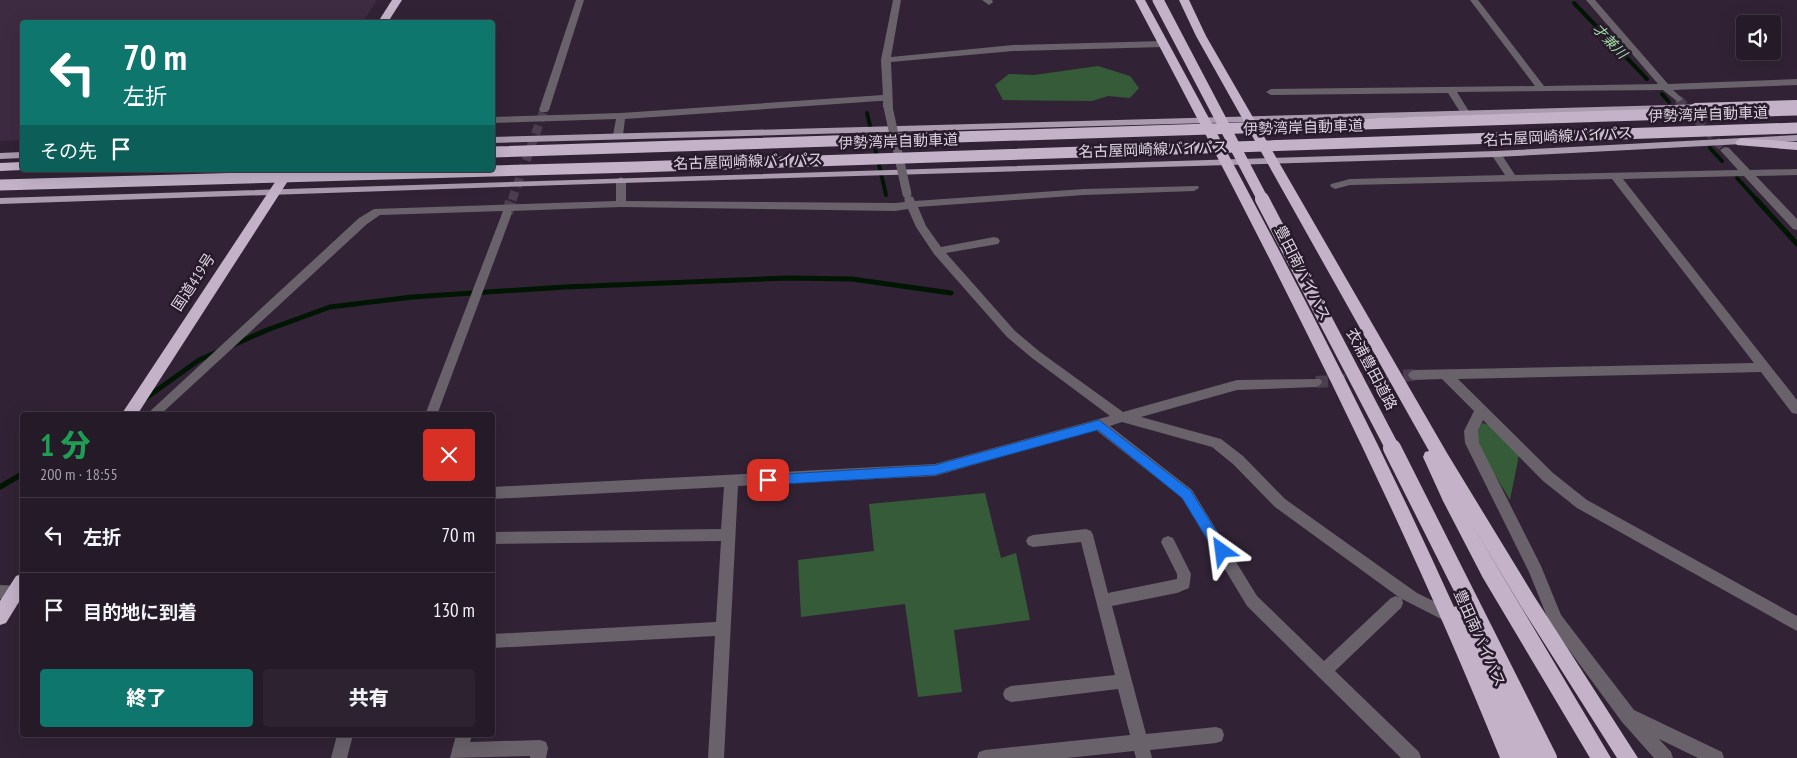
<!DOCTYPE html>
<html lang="ja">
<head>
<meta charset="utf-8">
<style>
  :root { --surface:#251a28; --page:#2d2330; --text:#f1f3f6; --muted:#a3a1a8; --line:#423845; --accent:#0f766e }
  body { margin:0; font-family:"PT Sans Narrow","Noto Sans JP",sans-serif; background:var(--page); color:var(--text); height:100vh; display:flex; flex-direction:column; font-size:19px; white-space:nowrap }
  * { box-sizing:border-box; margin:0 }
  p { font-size:16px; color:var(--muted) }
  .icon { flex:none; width:28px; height:28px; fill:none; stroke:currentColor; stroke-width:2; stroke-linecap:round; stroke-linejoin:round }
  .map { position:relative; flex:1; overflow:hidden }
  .drawer { position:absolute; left:20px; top:412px; width:475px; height:325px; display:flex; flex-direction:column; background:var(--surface); border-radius:5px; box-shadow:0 5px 20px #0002,0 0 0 1px var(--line) }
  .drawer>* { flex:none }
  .banner { position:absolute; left:20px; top:20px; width:475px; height:152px; border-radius:5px; box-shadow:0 5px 20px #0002,0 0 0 1px var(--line); background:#0f766e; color:#fff; overflow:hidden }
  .fabs { position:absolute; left:1736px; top:15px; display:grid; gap:10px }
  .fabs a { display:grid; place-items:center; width:45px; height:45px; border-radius:5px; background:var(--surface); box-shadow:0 5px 20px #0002,0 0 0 1px var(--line); font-size:25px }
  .pin { position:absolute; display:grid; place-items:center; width:42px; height:42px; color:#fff; margin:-21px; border-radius:10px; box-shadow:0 2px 8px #0006 }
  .me { position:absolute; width:55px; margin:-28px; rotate:329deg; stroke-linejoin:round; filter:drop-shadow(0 0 4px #0008) }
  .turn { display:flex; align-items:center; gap:18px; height:105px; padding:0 20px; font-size:22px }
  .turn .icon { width:65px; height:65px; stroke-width:2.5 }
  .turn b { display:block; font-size:35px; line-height:42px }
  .then { display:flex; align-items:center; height:48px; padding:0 20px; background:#0003; gap:10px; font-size:19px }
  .round { display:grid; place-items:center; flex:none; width:52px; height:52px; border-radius:5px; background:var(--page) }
  .overview { display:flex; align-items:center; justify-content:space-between; height:85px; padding:0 20px }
  h1 { font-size:30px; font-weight:800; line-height:38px; color:#1e9e55 }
  .action { display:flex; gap:10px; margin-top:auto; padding:10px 20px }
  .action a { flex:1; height:58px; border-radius:5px; background:var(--accent); color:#fff; font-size:20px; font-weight:800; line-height:58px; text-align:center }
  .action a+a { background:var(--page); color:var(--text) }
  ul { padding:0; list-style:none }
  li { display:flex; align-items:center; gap:15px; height:75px; padding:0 20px; border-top:1px solid var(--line) }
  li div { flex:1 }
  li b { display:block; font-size:19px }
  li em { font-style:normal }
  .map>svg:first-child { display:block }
  .built { fill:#3d2b42 }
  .forest { fill:#355b39 }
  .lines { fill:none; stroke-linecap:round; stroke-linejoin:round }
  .stream-far2 { stroke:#001602; stroke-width:4 }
  .stream-far1 { stroke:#001602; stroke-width:5 }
  .stream { stroke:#001602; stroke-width:5.5 }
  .minor-tunnel-far1 { stroke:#4b3e4f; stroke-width:9; stroke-dasharray:9 5; stroke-linecap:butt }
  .minor-tunnel { stroke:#4b3e4f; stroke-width:12; stroke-dasharray:12 5.5; stroke-linecap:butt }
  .minor { fill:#69626b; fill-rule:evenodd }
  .major { fill:#aa9bae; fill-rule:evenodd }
  .highway { fill:#c3b2c8; fill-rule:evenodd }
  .minor-bridge { stroke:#69626b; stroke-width:9 }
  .highway-bridge-far2 { stroke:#c3b2c8; stroke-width:11 }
  .highway-bridge-far1 { stroke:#c3b2c8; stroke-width:14 }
  .highway-bridge { stroke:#c3b2c8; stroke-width:18 }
  .route { fill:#1a73e8; stroke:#114b97 }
  .labels { text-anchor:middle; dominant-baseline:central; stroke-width:5; stroke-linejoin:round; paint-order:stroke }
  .far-water-label { font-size:14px; font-style:italic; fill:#9edca3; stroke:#271a2b }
  .street-label { font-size:15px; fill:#ddd4e0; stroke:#271a2b }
</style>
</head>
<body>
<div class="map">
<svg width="1797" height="758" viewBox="0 0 1797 758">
  <rect width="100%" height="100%" fill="#312335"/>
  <path class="built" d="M 0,0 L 377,0 L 363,22 L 22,22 L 22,140 L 0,141 Z"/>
  <g class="forest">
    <path d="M 1098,66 L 1130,76 L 1139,88 L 1130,98 L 1108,96 L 1092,101 L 1003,100 L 995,85 L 1009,74 L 1034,75 Z"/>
    <path d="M 1482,423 L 1490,425 L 1519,455 L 1510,500 L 1478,446 L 1477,433 Z"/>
    <path d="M 985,493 L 1001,558 L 1016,553 L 1030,620 L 954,630 L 962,692 L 918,697 L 905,604 L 801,617 L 798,560 L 874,551 L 869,504 Z"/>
  </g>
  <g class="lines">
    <g class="stream-far2">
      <path d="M 1574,3 L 1647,79"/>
      <path d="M 1662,94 L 1669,102"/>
      <path d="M 867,113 L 886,195"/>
      <path d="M 1710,148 L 1722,161"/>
      <path d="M 1737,178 L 1757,200"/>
    </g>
    <g class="stream-far1">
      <path d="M 1756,199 L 1797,244"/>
      <path d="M 233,345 L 267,330 L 330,307 L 412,297 L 565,287 L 787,278 L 852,279 L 951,293"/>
      <path d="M 146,398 L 199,360 L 217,352"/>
    </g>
    <path class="stream" d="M 0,487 L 22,474"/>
    <g class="minor-tunnel-far1">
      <path d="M 1678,99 L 1725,150"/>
      <path d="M 512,200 L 544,110"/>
    </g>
    <g class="minor-tunnel">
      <path d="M 507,213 L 512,199"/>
      <path d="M 1316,382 L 1414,375"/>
    </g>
    <g class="minor">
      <path d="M 576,0 L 584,0 L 549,110 L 547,112 L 541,112 L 539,110 Z"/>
      <path d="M 893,0 L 901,0 L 891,57 L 1013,45 L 1164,41 L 1168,44 L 1164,47 L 1013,51 L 891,62 L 893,107 L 888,110 L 883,107 L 883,101 L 879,101 L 625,119 L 623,135 L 618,138 L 613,135 L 616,119 L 492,123 L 492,117 L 621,113 L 883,95 L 881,60 Z"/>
      <path d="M 982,0 L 992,0 L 993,2 L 989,5 Z"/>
      <path d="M 1470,0 L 1478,0 L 1544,86 L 1658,84 L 1586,0 L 1595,0 L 1668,84 L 1797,79 L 1797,85 L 1673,90 L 1683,99 L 1678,102 L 1663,90 L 1457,92 L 1470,113 L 1465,116 L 1462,115 L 1448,93 L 1271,95 L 1266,92 L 1271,89 L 1535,86 Z"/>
      <path d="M 1725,147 L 1729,148 L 1750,170 L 1797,169 L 1797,175 L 1756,176 L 1797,219 L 1797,230 L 1793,229 L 1744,176 L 1623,179 L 1797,400 L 1797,414 L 1792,413 L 1761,372 L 1458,379 L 1553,473 L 1587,500 L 1797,616 L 1797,631 L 1577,508 L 1543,481 L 1483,420 L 1478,431 L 1479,443 L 1541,566 L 1561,615 L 1634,710 L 1722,752 L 1724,758 L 1698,758 L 1659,739 L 1671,752 L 1673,758 L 1654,758 L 1622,722 L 1550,624 L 1529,572 L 1465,443 L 1464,431 L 1474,411 L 1442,379 L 1414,380 L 1410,378 L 1408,375 L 1410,372 L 1414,370 L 1754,363 L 1612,179 L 1350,185 L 1335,189 L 1330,186 L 1331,184 L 1350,179 L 1505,175 L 1491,154 L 1496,151 L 1500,152 L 1515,175 L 1738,170 L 1720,150 Z"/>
      <path d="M 621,177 L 626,180 L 626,201 L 895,203 L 905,202 L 904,199 L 909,196 L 913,197 L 915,201 L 1084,189 L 1198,186 L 1199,188 L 1194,191 L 1084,195 L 918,207 L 926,226 L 941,247 L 994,237 L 998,238 L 1000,241 L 998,244 L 946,253 L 1015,331 L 1040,352 L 1123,412 L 1237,380 L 1320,379 L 1322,382 L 1320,385 L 1316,387 L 1237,390 L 1141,417 L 1221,439 L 1243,456 L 1285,499 L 1417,593 L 1456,612 L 1458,617 L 1456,622 L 1451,624 L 1402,599 L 1403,603 L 1401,608 L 1335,671 L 1419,752 L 1421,758 L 1401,758 L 1247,606 L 1182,498 L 1096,430 L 935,476 L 738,486 L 724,758 L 708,758 L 715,636 L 492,648 L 492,634 L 716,622 L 721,541 L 492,544 L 492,532 L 721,529 L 724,487 L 492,499 L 492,487 L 935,464 L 1110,416 L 1032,358 L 1007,337 L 934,254 L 916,227 L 908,209 L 895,211 L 621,207 L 511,211 L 512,213 L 437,415 L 425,415 L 503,211 L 380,215 L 367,224 L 160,415 L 146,415 L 359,218 L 374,209 L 616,201 L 616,180 ZM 1122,422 L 1212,447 L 1233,464 L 1275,507 L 1400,598 L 1396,596 L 1391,598 L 1324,661 L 1257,596 L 1192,490 L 1110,426 Z"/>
      <path d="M 1086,529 L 1091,531 L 1093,535 L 1108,593 L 1177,579 L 1177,574 L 1161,542 L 1163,538 L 1168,536 L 1173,538 L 1191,574 L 1189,588 L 1177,593 L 1112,606 L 1146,734 L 1216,727 L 1222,729 L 1224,735 L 1222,741 L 1216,743 L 1150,750 L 1152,758 L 1136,758 L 1134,751 L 1067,758 L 977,758 L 979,752 L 985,750 L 1130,735 L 1118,689 L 1011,702 L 1005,699 L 1003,694 L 1005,689 L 1011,686 L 1115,675 L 1081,542 L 1033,547 L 1028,545 L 1026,541 L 1028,537 L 1033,535 Z"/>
      <path d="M 0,585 L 22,586 L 22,598 L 0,599 Z"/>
      <path d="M 337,735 L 353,735 L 347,758 L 331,758 Z"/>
      <path d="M 456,735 L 472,735 L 470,742 L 540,740 L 546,742 L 548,748 L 546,758 L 530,758 L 530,756 L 450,758 Z"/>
    </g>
    <g class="major">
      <path d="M 1707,104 L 1712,107 L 1710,109 L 492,143 L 492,137 Z"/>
      <path d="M 1797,135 L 1797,141 L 1496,157 L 621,183 L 0,204 L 0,198 L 1496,151 Z"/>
      <path d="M 22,152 L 22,158 L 0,159 L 0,153 Z"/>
    </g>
    <g class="highway">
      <path d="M 392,0 L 402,0 L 388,22 L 378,22 Z"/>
      <path d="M 1135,0 L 1145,0 C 1253,199 1361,400 1454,607 L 1460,605 L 1466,607 L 1540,758 L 1500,758 C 1395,498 1266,248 1135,0 Z"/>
      <path d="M 1179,0 L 1189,0 L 1206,36 L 1447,453 L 1534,596 L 1638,758 L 1617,758 L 1522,608 L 1470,521 L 1611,758 L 1590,758 L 1483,578 L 1443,501 L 1423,457 L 1425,452 L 1429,451 L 1196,36 Z"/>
      <path d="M 1797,100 L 1797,106 L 1695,109 L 1689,106 L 1695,103 Z"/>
      <path d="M 1741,138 L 1797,142 L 1797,150 L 1737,145 L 1735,142 Z"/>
      <path d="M 22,162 L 22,170 L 0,171 L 0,163 Z"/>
      <path d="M 283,170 L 295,170 L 137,415 L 121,415 Z"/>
      <path d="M 22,574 L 22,597 L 6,623 L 0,625 L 0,601 L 16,576 Z"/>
    </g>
    <path class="minor-bridge" d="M 888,107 L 907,194"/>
    <g class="highway-bridge-far2">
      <path d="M 1158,0 L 1263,200"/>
      <path d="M 492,152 L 1797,110"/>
      <path d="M 0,185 L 636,167 L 1797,128"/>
    </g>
    <path class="highway-bridge-far1" d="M 1262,199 L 1393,449"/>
    <path class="highway-bridge" d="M 1392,448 L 1548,758"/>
  </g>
  <path class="route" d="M 1099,420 L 1191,491 L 1226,547 L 1228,551 L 1226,555 L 1222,557 L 1217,555 L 1182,498 L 1098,430 L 935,475 L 768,485 L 764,483 L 762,480 L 764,476 L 768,475 L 935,465 Z"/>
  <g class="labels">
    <g class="far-water-label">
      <text transform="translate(1610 41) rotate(46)">才兼川</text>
    </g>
    <g class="street-label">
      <text transform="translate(1708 114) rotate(-2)">伊勢湾岸自動車道</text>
      <text transform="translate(1303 127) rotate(-2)">伊勢湾岸自動車道</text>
      <text transform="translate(1558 136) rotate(-3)">名古屋岡崎線バイパス</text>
      <text transform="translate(898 141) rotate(-2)">伊勢湾岸自動車道</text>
      <text transform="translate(1153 149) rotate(-2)">名古屋岡崎線バイパス</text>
      <text transform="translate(748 161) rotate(-2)">名古屋岡崎線バイパス</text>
      <text transform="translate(1303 273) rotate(63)">豊田南バイパス</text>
      <text transform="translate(193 282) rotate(-57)">国道419号</text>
      <text transform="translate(1372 369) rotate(62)">衣浦豊田道路</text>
      <text transform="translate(1480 638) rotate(66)">豊田南バイパス</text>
    </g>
  </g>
</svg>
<div class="fabs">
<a><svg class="icon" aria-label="sound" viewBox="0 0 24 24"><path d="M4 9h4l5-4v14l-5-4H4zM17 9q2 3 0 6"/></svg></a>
</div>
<div class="pin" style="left:768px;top:480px;background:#d93025"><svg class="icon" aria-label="arrive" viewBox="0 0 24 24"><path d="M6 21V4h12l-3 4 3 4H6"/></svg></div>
<svg class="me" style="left:1222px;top:551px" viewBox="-20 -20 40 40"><path d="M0-17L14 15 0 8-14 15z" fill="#1a73e8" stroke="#fff" stroke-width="4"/></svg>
<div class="banner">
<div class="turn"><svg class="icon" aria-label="left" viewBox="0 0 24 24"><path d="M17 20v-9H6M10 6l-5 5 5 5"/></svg><div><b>70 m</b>左折</div></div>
<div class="then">その先<svg class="icon" aria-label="arrive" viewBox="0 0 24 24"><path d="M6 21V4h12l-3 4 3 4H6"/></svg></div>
</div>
<section class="drawer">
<div class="overview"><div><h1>1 分</h1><p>200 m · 18:55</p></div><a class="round" style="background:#d93025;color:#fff"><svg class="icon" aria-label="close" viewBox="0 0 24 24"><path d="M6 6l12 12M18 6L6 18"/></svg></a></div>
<ul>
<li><svg class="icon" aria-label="left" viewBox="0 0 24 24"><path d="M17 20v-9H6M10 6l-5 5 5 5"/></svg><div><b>左折</b></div><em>70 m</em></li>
<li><svg class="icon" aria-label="arrive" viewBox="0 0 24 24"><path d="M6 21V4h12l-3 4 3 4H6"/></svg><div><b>目的地に到着</b></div><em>130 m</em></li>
</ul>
<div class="action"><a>終了</a><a>共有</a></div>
</section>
</div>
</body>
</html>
